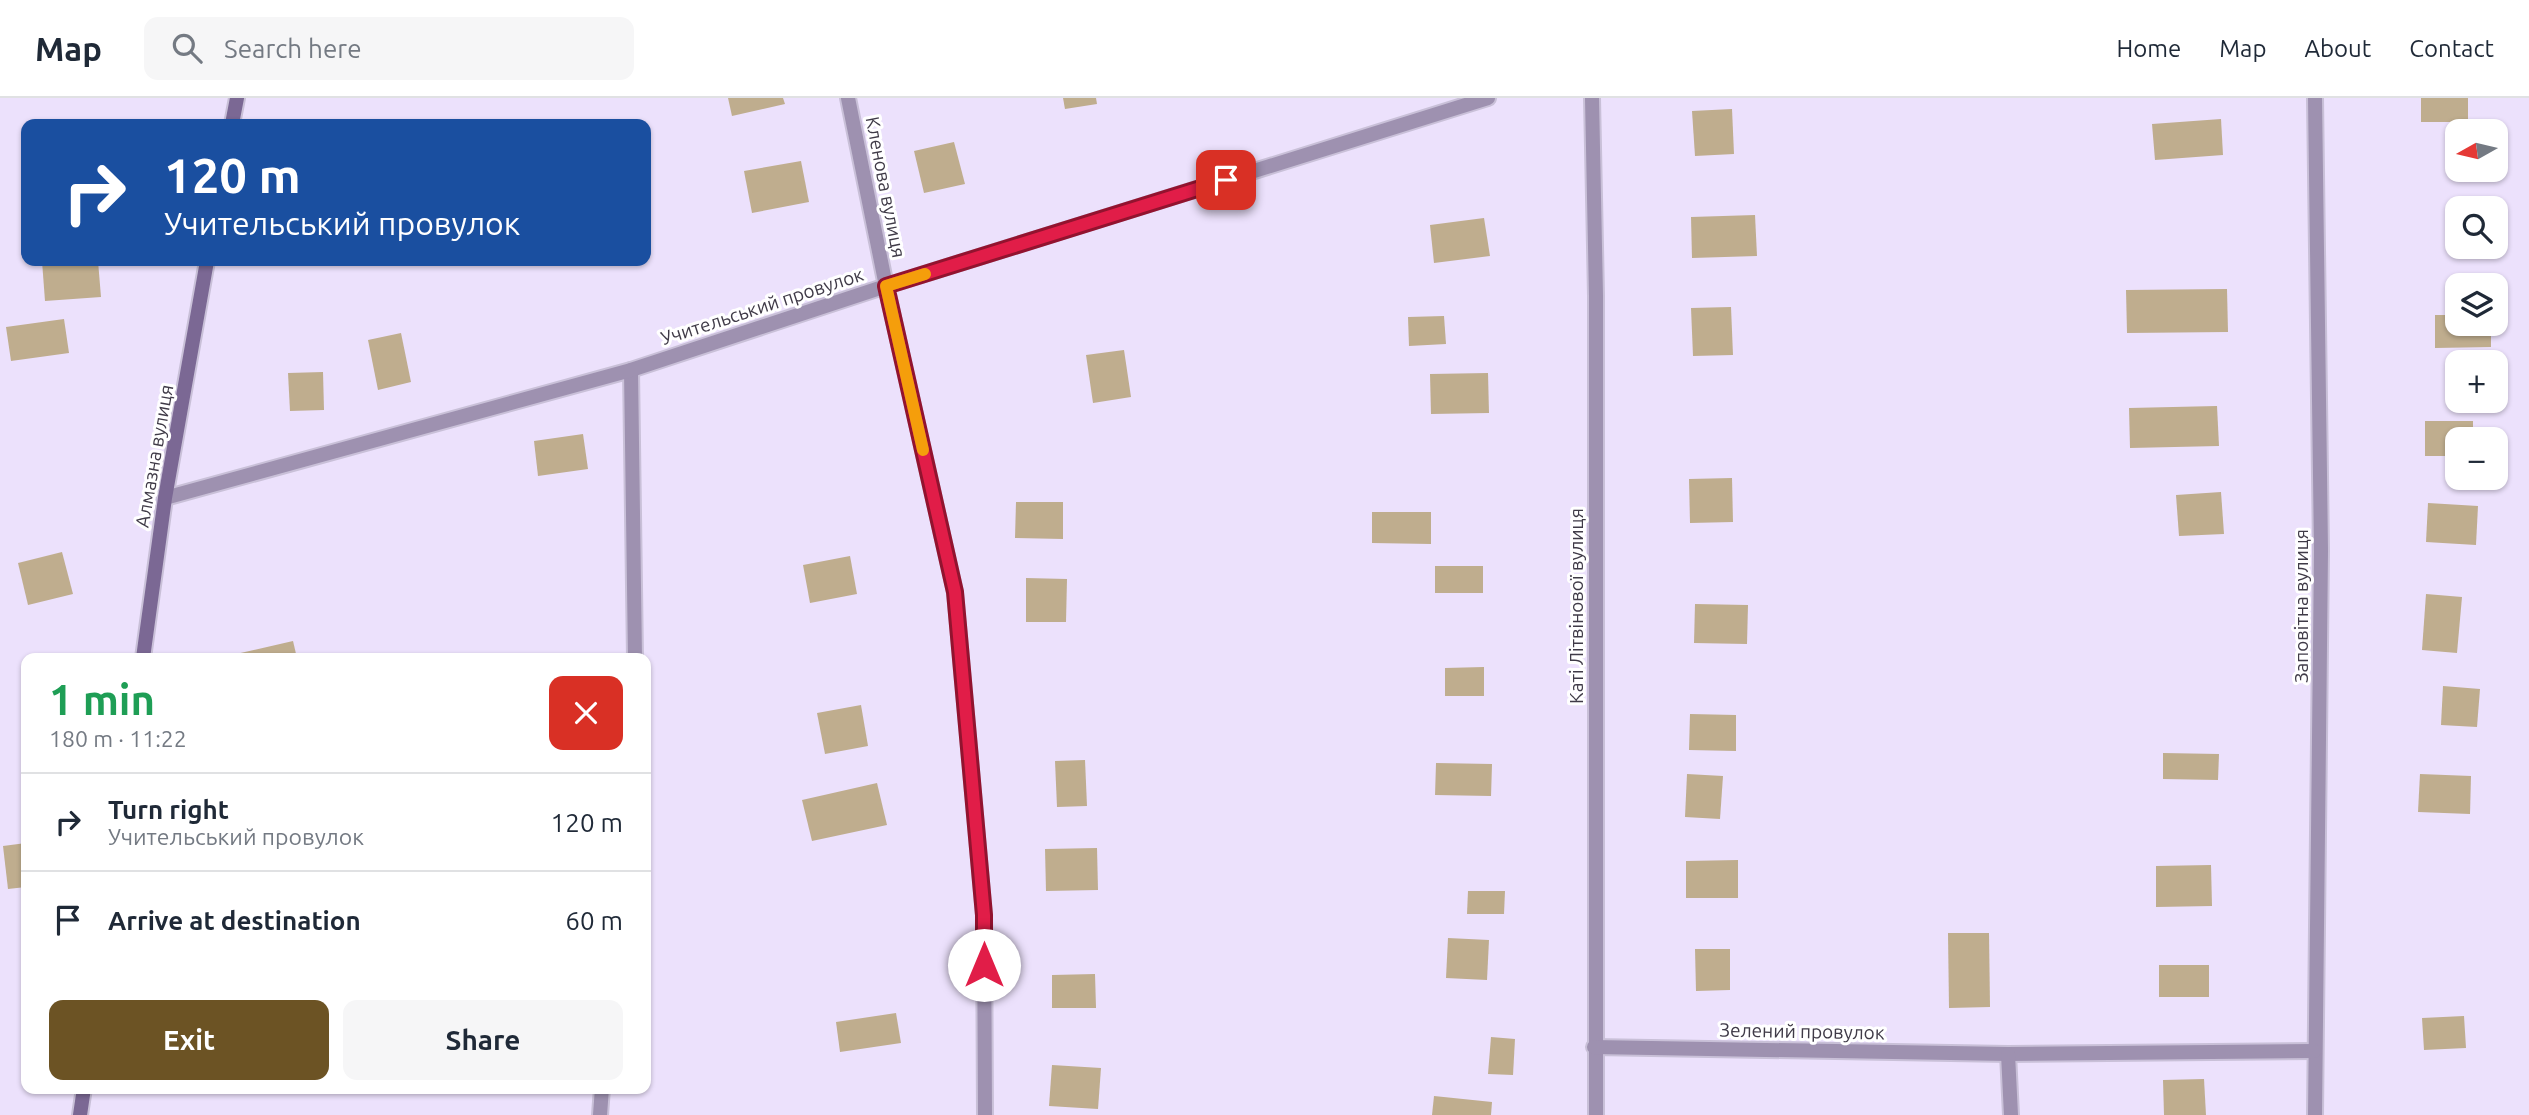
<!DOCTYPE html>
<html lang="en">
<head>
<meta charset="utf-8">
<style>
  :root { --surface:#fff; --page:#f6f6f7; --text:#1f2937; --muted:#747a83; --line:#e0e1e3; --accent:#6c5324 }
  body { margin:0; font-family:Ubuntu,sans-serif; background:var(--page); color:var(--text); height:100vh; display:flex; flex-direction:column; font-size:26px; white-space:nowrap }
  * { box-sizing:border-box; margin:0 }
  p { font-size:23px; color:var(--muted) }
  .icon { flex:none; width:38px; height:38px; fill:none; stroke:currentColor; stroke-width:2; stroke-linecap:round; stroke-linejoin:round }
  .map { position:relative; flex:1; overflow:hidden }
  .panel { position:absolute; left:21px; top:555px; width:630px; height:441px; display:flex; flex-direction:column; background:var(--surface); border-radius:14px; box-shadow:0 2px 5px #0004 }
  .panel>* { flex:none }
  .top-card { position:absolute; left:21px; top:21px; width:630px; height:147px; border-radius:14px; box-shadow:0 2px 5px #0004; background:#1a4fa0; color:#fff; overflow:hidden }
  .needle { width:46px; rotate:262deg }
  .fabs { position:absolute; left:2445px; top:21px; display:grid; gap:14px }
  .fabs a { display:grid; place-items:center; width:63px; height:63px; border-radius:14px; background:var(--surface); box-shadow:0 2px 5px #0004; font-size:35px }
  .pin { position:absolute; display:grid; place-items:center; width:60px; height:60px; color:#fff; margin:-30px; border-radius:14px; box-shadow:0 4px 10px #0006 }
  .me { position:absolute; width:77px; margin:-38px; rotate:0deg; stroke-linejoin:round; filter:drop-shadow(0 0 5px #0008) }
  .turn { display:flex; align-items:center; gap:24px; height:147px; padding:0 28px; font-size:32px }
  .turn .icon { width:91px; height:91px; stroke-width:2.5 }
  .turn b { display:block; font-size:49px; line-height:60px }
  .round { display:grid; place-items:center; flex:none; width:74px; height:74px; border-radius:14px; background:var(--page) }
  .overview { display:flex; align-items:center; justify-content:space-between; height:119px; padding:0 28px }
  h1 { font-size:42px; font-weight:700; line-height:52px; color:#1e9e55 }
  .cta { display:flex; gap:14px; margin-top:auto; padding:14px 28px }
  .cta a { flex:1; height:80px; border-radius:14px; background:var(--accent); color:#fff; font-size:28px; font-weight:700; line-height:80px; text-align:center }
  .cta a+a { background:var(--page); color:var(--text) }
  ul { padding:0; list-style:none }
  li { display:flex; align-items:center; gap:21px; height:98px; padding:0 28px; border-top:2px solid var(--line) }
  li div { flex:1 }
  li b { display:block; font-size:26px }
  li em { font-style:normal }
  header { display:flex; align-items:center; gap:42px; box-sizing:border-box; height:98px; padding:0 35px; background:var(--surface); border-bottom:2px solid var(--line) }
  header strong { font-size:33px }
  nav { display:flex; gap:38px; margin-inline-start:auto; font-size:24px }
  .search { width:490px; height:63px; background:var(--page); display:flex; align-items:center; gap:18px; box-sizing:border-box; padding:0 24px; border-radius:14px; color:var(--muted); font-size:26px }
  .map>svg:first-child { display:block }
  .building { fill:#bfad8e }
  .lines { fill:none; stroke-linecap:round; stroke-linejoin:round }
  .minor-casing { stroke:#c9c0d8; stroke-width:18 }
  .secondary-casing { stroke:#c9c0d8; stroke-width:18 }
  .minor { stroke:#9e91b0; stroke-width:14 }
  .secondary { stroke:#7b6894; stroke-width:14 }
  .route-casing { stroke:#92132f; stroke-width:18 }
  .route { stroke:#e11d48; stroke-width:12 }
  .slow { stroke:#f59e0b; stroke-width:12 }
  .labels { text-anchor:middle; dominant-baseline:central; stroke-width:6; stroke-linejoin:round; paint-order:stroke }
  .street-label { font-size:19px; fill:#3f3a47; stroke:#fff }
</style>
</head>
<body>
<header>
<strong>Map</strong>
<div class="search"><svg class="icon" aria-label="search" viewBox="0 0 24 24"><circle cx="10" cy="10" r="6"/><path d="M15 15l6 6"/></svg>Search here</div>
<nav><a>Home</a><a>Map</a><a>About</a><a>Contact</a></nav>
</header>
<div class="map">
<svg width="2529" height="1017" viewBox="0 0 2529 1017">
  <rect width="100%" height="100%" fill="#ece1fc"/>
  <g class="building">
    <path d="M 728,0 L 783,0 L 785,6 L 732,18 Z"/>
    <path d="M 1063,0 L 1096,0 L 1097,6 L 1065,11 Z"/>
    <rect x="2421" y="0" width="47" height="24"/>
    <path d="M 1732,11 L 1734,56 L 1695,58 L 1692,13 Z"/>
    <path d="M 2221,21 L 2223,57 L 2155,62 L 2152,26 Z"/>
    <path d="M 954,44 L 965,86 L 924,95 L 914,53 Z"/>
    <path d="M 801,63 L 809,104 L 752,115 L 744,73 Z"/>
    <path d="M 1755,117 L 1757,158 L 1692,160 L 1691,119 Z"/>
    <path d="M 1484,120 L 1490,158 L 1434,165 L 1430,127 Z"/>
    <path d="M 42,163 L 98,163 L 101,199 L 45,203 Z"/>
    <path d="M 2227,191 L 2228,234 L 2127,235 L 2126,192 Z"/>
    <path d="M 1731,209 L 1733,257 L 1693,258 L 1691,210 Z"/>
    <path d="M 2435,217 L 2457,217 L 2457,226 L 2491,226 L 2491,249 L 2435,250 Z"/>
    <path d="M 1444,218 L 1446,246 L 1409,248 L 1408,219 Z"/>
    <path d="M 64,221 L 69,255 L 11,263 L 6,229 Z"/>
    <path d="M 401,235 L 411,284 L 378,292 L 368,242 Z"/>
    <path d="M 1124,252 L 1131,299 L 1093,305 L 1086,257 Z"/>
    <path d="M 323,274 L 324,312 L 290,313 L 288,275 Z"/>
    <path d="M 1488,275 L 1489,315 L 1431,316 L 1430,276 Z"/>
    <path d="M 2217,308 L 2219,348 L 2130,350 L 2129,310 Z"/>
    <path d="M 2425,323 L 2473,323 L 2473,341 L 2457,341 L 2457,358 L 2425,358 Z"/>
    <path d="M 583,336 L 588,371 L 538,378 L 534,343 Z"/>
    <path d="M 1732,380 L 1733,424 L 1690,425 L 1689,381 Z"/>
    <path d="M 2221,394 L 2224,436 L 2179,438 L 2176,397 Z"/>
    <path d="M 1016,404 L 1063,404 L 1063,441 L 1015,440 Z"/>
    <path d="M 2428,405 L 2478,408 L 2476,447 L 2426,444 Z"/>
    <path d="M 1372,414 L 1431,414 L 1431,446 L 1372,445 Z"/>
    <path d="M 62,454 L 73,496 L 28,507 L 18,465 Z"/>
    <path d="M 850,458 L 857,496 L 810,505 L 803,467 Z"/>
    <rect x="1435" y="468" width="48" height="27"/>
    <path d="M 1026,480 L 1067,481 L 1066,524 L 1026,524 Z"/>
    <path d="M 2426,496 L 2462,499 L 2457,555 L 2422,552 Z"/>
    <path d="M 1695,506 L 1748,507 L 1747,546 L 1694,545 Z"/>
    <path d="M 293,543 L 297,560 L 237,560 L 236,556 Z"/>
    <path d="M 1484,569 L 1484,598 L 1445,598 L 1445,570 Z"/>
    <path d="M 2443,588 L 2480,591 L 2477,629 L 2441,627 Z"/>
    <path d="M 861,607 L 868,648 L 825,656 L 817,615 Z"/>
    <path d="M 1690,616 L 1736,617 L 1736,653 L 1689,652 Z"/>
    <path d="M 2163,655 L 2219,656 L 2218,682 L 2163,681 Z"/>
    <path d="M 1085,662 L 1087,708 L 1057,709 L 1055,663 Z"/>
    <path d="M 1436,665 L 1492,666 L 1491,698 L 1435,697 Z"/>
    <path d="M 1687,676 L 1723,678 L 1720,721 L 1685,719 Z"/>
    <path d="M 2420,676 L 2471,678 L 2470,716 L 2418,714 Z"/>
    <path d="M 877,685 L 887,727 L 812,743 L 802,702 Z"/>
    <path d="M 26,745 L 26,789 L 8,791 L 3,748 Z"/>
    <path d="M 1097,750 L 1098,792 L 1046,793 L 1045,751 Z"/>
    <path d="M 1738,762 L 1738,800 L 1686,800 L 1686,763 Z"/>
    <path d="M 2211,767 L 2212,808 L 2156,809 L 2156,768 Z"/>
    <path d="M 1468,793 L 1505,793 L 1504,816 L 1467,816 Z"/>
    <path d="M 1948,835 L 1989,835 L 1990,909 L 1949,910 Z"/>
    <path d="M 1448,840 L 1489,842 L 1487,882 L 1446,880 Z"/>
    <path d="M 1695,851 L 1730,851 L 1730,892 L 1696,893 Z"/>
    <rect x="2159" y="867" width="50" height="32"/>
    <path d="M 1095,876 L 1096,910 L 1052,910 L 1052,877 Z"/>
    <path d="M 896,915 L 901,945 L 840,954 L 836,924 Z"/>
    <path d="M 2464,918 L 2466,950 L 2424,952 L 2422,920 Z"/>
    <path d="M 1491,939 L 1515,941 L 1513,977 L 1488,976 Z"/>
    <path d="M 1052,967 L 1101,970 L 1098,1011 L 1049,1008 Z"/>
    <path d="M 2204,981 L 2206,1017 L 2164,1017 L 2163,982 Z"/>
    <path d="M 1434,998 L 1492,1004 L 1491,1017 L 1432,1017 Z"/>
  </g>
  <g class="lines">
    <defs>
      <g id="minor">
        <path d="M 848,0 L 886,188 L 955,494 L 984,817 L 985,1017"/>
        <path d="M 1592,0 L 1596,198 L 1596,1017"/>
        <path d="M 2315,0 L 2321,453 L 2315,1017"/>
        <path d="M 631,272 L 635,560"/>
        <path d="M 165,400 L 631,272 L 886,188 L 1488,0"/>
        <path d="M 1594,949 L 2008,956 L 2314,953"/>
        <path d="M 2008,956 L 2011,1017"/>
        <path d="M 600,1017 L 602,990"/>
      </g>
      <g id="secondary">
        <path d="M 232,26 L 237,0"/>
        <path d="M 143,560 L 165,400 L 207,163"/>
        <path d="M 80,1017 L 84,990"/>
      </g>
    </defs>
    <use href="#minor" class="minor-casing"/>
    <use href="#secondary" class="secondary-casing"/>
    <use href="#minor" class="minor"/>
    <use href="#secondary" class="secondary"/>
  </g>
  <g class="lines">
    <defs>
      <path id="route" d="M 984,867 L 984,817 L 955,494 L 886,188 L 1226,82"/>
    </defs>
    <use href="#route" class="route-casing"/>
    <use href="#route" class="route"/>
    <path class="slow" d="M 923,352 L 886,188 L 925,176"/>
  </g>
  <g class="labels">
    <g class="street-label">
      <text transform="translate(886 89) rotate(79)">Кленова вулиця</text>
      <text transform="translate(762 208) rotate(-18)">Учительський провулок</text>
      <text transform="translate(154 358) rotate(-80)">Алмазна вулиця</text>
      <text transform="translate(1576 508) rotate(-90)">Каті Літвінової вулиця</text>
      <text transform="translate(2301 508) rotate(-90)">Заповітна вулиця</text>
      <text transform="translate(1802 933) rotate(1)">Зелений провулок</text>
    </g>
  </g>
</svg>
<div class="fabs">
<a><svg class="needle" viewBox="-14 -14 28 28"><path d="M0-13l5 13h-10z" fill="#e53935"/><path d="M0 13l5-13h-10z" fill="#747a83"/></svg></a>
<a><svg class="icon" aria-label="search" viewBox="0 0 24 24"><circle cx="10" cy="10" r="6"/><path d="M15 15l6 6"/></svg></a>
<a><svg class="icon" aria-label="layers" viewBox="0 0 24 24"><path d="M12 4l9 5-9 5-9-5zM3 14l9 5 9-5"/></svg></a>
<a>+</a>
<a>−</a>
</div>
<div class="pin" style="left:1226px;top:82px;background:#d93025"><svg class="icon" aria-label="arrive" viewBox="0 0 24 24"><path d="M6 21V4h12l-3 4 3 4H6"/></svg></div>
<svg class="me" style="left:984px;top:867px" viewBox="-20 -20 40 40"><circle r="19" fill="#fff"/><path d="M0-13L10 11 0 6-10 11z" fill="#e11d48"/></svg>
<div class="top-card">
<div class="turn"><svg class="icon" aria-label="right" viewBox="0 0 24 24"><path d="M7 20v-9h11M14 6l5 5-5 5"/></svg><div><b>120 m</b>Учительський провулок</div></div>
</div>
<section class="panel">
<div class="overview"><div><h1>1 min</h1><p>180 m · 11:22</p></div><a class="round" style="background:#d93025;color:#fff"><svg class="icon" aria-label="close" viewBox="0 0 24 24"><path d="M6 6l12 12M18 6L6 18"/></svg></a></div>
<ul>
<li><svg class="icon" aria-label="right" viewBox="0 0 24 24"><path d="M7 20v-9h11M14 6l5 5-5 5"/></svg><div><b>Turn right</b><p>Учительський провулок</p></div><em>120 m</em></li>
<li><svg class="icon" aria-label="arrive" viewBox="0 0 24 24"><path d="M6 21V4h12l-3 4 3 4H6"/></svg><div><b>Arrive at destination</b></div><em>60 m</em></li>
</ul>
<div class="cta"><a>Exit</a><a>Share</a></div>
</section>
</div>
</body>
</html>
